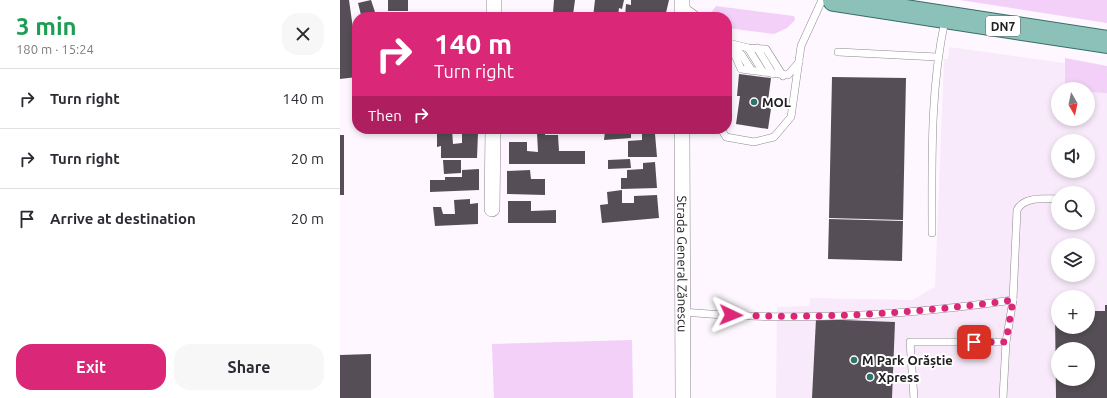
<!DOCTYPE html>
<html lang="en">
<head>
<meta charset="utf-8">
<style>
  :root { --surface:#fff; --page:#f7f7f7; --text:#2b2b33; --muted:#7c7c81; --line:#e1e1e2; --accent:#db2777 }
  body { margin:0; font-family:Ubuntu,sans-serif; background:var(--page); color:var(--text); height:100vh; display:flex; flex-direction:column; font-size:15px; white-space:nowrap }
  * { box-sizing:border-box; margin:0 }
  p { font-size:13px; color:var(--muted) }
  .icon { flex:none; width:22px; height:22px; fill:none; stroke:currentColor; stroke-width:2; stroke-linecap:round; stroke-linejoin:round }
  .map { position:relative; flex:1; overflow:hidden }
  .details { display:flex; flex-direction:column; background:var(--surface); width:340px }
  .details>* { flex:none }
  .banner { position:absolute; left:12px; top:12px; width:380px; height:122px; border-radius:16px; box-shadow:0 2px 6px #0003; background:#db2777; color:#fff; overflow:hidden }
  .needle { width:26px; rotate:171deg }
  .buttons { position:absolute; left:711px; top:82px; display:grid; gap:8px }
  .buttons a { display:grid; place-items:center; width:44px; height:44px; border-radius:50%; background:var(--surface); box-shadow:0 2px 6px #0003; font-size:20px }
  .pin { position:absolute; display:grid; place-items:center; width:34px; height:34px; color:#fff; margin:-17px; border-radius:8px; box-shadow:0 2px 6px #0006 }
  .me { position:absolute; width:44px; margin:-22px; rotate:92deg; stroke-linejoin:round; filter:drop-shadow(0 0 3px #0008) }
  .turn { display:flex; align-items:center; gap:14px; height:84px; padding:0 16px; font-size:18px }
  .turn .icon { width:52px; height:52px; stroke-width:2.5 }
  .turn b { display:block; font-size:28px; line-height:34px }
  .then { display:flex; align-items:center; height:38px; padding:0 16px; background:#0003; gap:8px; font-size:15px }
  .round { display:grid; place-items:center; flex:none; width:42px; height:42px; border-radius:16px; background:var(--page) }
  .head { display:flex; align-items:center; justify-content:space-between; height:68px; padding:0 16px }
  h1 { font-size:24px; font-weight:700; line-height:30px; color:#1e9e55 }
  .action { display:flex; gap:8px; margin-top:auto; padding:8px 16px }
  .action a { flex:1; height:46px; border-radius:16px; background:var(--accent); color:#fff; font-size:16px; font-weight:700; line-height:46px; text-align:center }
  .action a+a { background:var(--page); color:var(--text) }
  ul { padding:0; list-style:none }
  li { display:flex; align-items:center; gap:12px; height:60px; padding:0 16px; border-top:1px solid var(--line) }
  li div { flex:1 }
  li b { display:block; font-size:15px }
  li em { font-style:normal }
  main { display:flex; flex:1; min-height:0 }
  .map>svg:first-child { display:block }
  .built { fill:#f8eafa; fill-rule:evenodd }
  .green { fill:#f2d0f8 }
  .building { fill:#554e56; fill-rule:evenodd }
  .lines { fill:none; stroke-linecap:round; stroke-linejoin:round }
  .lane-casing { stroke:#8f8790; stroke-width:8 }
  .street-casing { stroke:#8f8790; stroke-width:16 }
  .primary-casing { stroke:#366e67; stroke-width:24 }
  .lane { stroke:#fff; stroke-width:7 }
  .street { stroke:#fff; stroke-width:15 }
  .primary { stroke:#8cc1b9; stroke-width:22 }
  .route { stroke:#db2777; stroke-width:7; stroke-dasharray:0 12.6 }
  .poi-dot { fill:#2e746a; stroke:#fff; stroke-width:1.5 }
  .labels { text-anchor:middle; dominant-baseline:central; stroke-width:4; stroke-linejoin:round; paint-order:stroke }
  .shield { fill:#fff; stroke:#656366; stroke-width:1 }
  .shield-label { font-size:12px; font-weight:bold; fill:#232024 }
  .poi-label { font-size:13px; font-weight:bold; fill:#232024; stroke:#fff; text-anchor:start }
  .street-label { font-size:13px; fill:#232024; stroke:#fff }
</style>
</head>
<body>
<main>
<section class="details">
<div class="head"><div><h1>3 min</h1><p>180 m · 15:24</p></div><a class="round"><svg class="icon" aria-label="close" viewBox="0 0 24 24"><path d="M6 6l12 12M18 6L6 18"/></svg></a></div>
<ul>
<li><svg class="icon" aria-label="right" viewBox="0 0 24 24"><path d="M7 20v-9h11M14 6l5 5-5 5"/></svg><div><b>Turn right</b></div><em>140 m</em></li>
<li><svg class="icon" aria-label="right" viewBox="0 0 24 24"><path d="M7 20v-9h11M14 6l5 5-5 5"/></svg><div><b>Turn right</b></div><em>20 m</em></li>
<li><svg class="icon" aria-label="arrive" viewBox="0 0 24 24"><path d="M6 21V4h12l-3 4 3 4H6"/></svg><div><b>Arrive at destination</b></div><em>20 m</em></li>
</ul>
<div class="action"><a>Exit</a><a>Share</a></div>
</section>
<div class="map">
<svg width="767" height="398" viewBox="0 0 767 398">
  <rect width="100%" height="100%" fill="#fef7ff"/>
  <path class="built" d="M 609,47 L 767,69 L 767,398 L 436,398 L 437,307 L 469,306 L 470,298 L 572,300 L 595,287 L 604,59 L 608,59 ZM 718,89 L 748,89 L 748,119 L 718,119 ZM 718,141 L 748,141 L 748,171 L 718,171 ZM 718,193 L 748,193 L 748,223 L 718,223 ZM 718,245 L 748,245 L 748,275 L 718,275 ZM 718,297 L 748,297 L 748,327 L 718,327 ZM 718,349 L 748,349 L 748,379 L 718,379 Z"/>
  <g class="green">
    <path d="M 620,0 L 767,0 L 767,23 L 633,2 Z"/>
    <path d="M 376,6 L 454,16 L 455,20 L 447,28 L 434,34 L 387,28 L 387,17 L 374,17 L 371,13 Z"/>
    <path d="M 725,58 L 767,66 L 767,93 L 748,92 L 748,89 L 725,89 Z"/>
    <path d="M 292,340 L 293,398 L 154,398 L 152,344 Z"/>
  </g>
  <g class="building">
    <path d="M 0,0 L 9,0 L 17,57 L 17,77 L 0,79 Z"/>
    <path d="M 31,0 L 35,12 L 21,15 L 18,3 Z"/>
    <rect x="48" y="0" width="20" height="11"/>
    <path d="M 214,0 L 235,0 L 233,15 L 213,13 Z"/>
    <path d="M 255,0 L 284,0 L 282,9 L 279,8 L 278,17 L 253,17 Z"/>
    <path d="M 291,0 L 329,0 L 325,17 L 285,17 L 286,4 L 291,5 Z"/>
    <path d="M 399,74 L 431,78 L 428,101 L 432,102 L 428,129 L 396,124 L 400,96 L 397,96 Z"/>
    <path d="M 492,77 L 566,78 L 563,220 L 489,218 Z"/>
    <path d="M 97,129 L 112,129 L 113,144 L 122,143 L 122,133 L 138,133 L 137,158 L 101,158 L 101,146 L 97,147 Z"/>
    <path d="M 170,129 L 206,129 L 205,135 L 218,135 L 219,151 L 245,151 L 245,164 L 169,164 L 169,142 L 187,142 L 187,151 L 198,152 L 197,133 L 170,133 Z"/>
    <path d="M 259,129 L 291,129 L 291,138 L 264,140 L 265,131 L 259,131 Z"/>
    <path d="M 302,134 L 315,134 L 317,157 L 288,157 L 288,141 L 302,140 Z"/>
    <rect x="0" y="135" width="4" height="60"/>
    <path d="M 290,159 L 291,168 L 268,169 L 268,160 Z"/>
    <path d="M 103,160 L 121,160 L 121,173 L 104,174 Z"/>
    <path d="M 315,162 L 317,188 L 281,189 L 281,178 L 287,178 L 287,170 L 303,169 L 303,163 Z"/>
    <path d="M 139,169 L 139,190 L 90,192 L 90,180 L 105,180 L 105,177 L 122,177 L 122,170 Z"/>
    <path d="M 190,170 L 191,179 L 205,179 L 205,195 L 167,194 L 167,171 Z"/>
    <path d="M 282,190 L 282,203 L 294,203 L 294,196 L 317,195 L 319,218 L 262,223 L 260,205 L 268,204 L 267,192 Z"/>
    <path d="M 130,199 L 130,204 L 138,203 L 138,224 L 95,226 L 93,207 L 101,207 L 103,214 L 115,214 L 114,200 Z"/>
    <path d="M 168,201 L 191,201 L 191,211 L 216,210 L 216,223 L 168,223 Z"/>
    <path d="M 489,219 L 563,221 L 562,261 L 488,259 Z"/>
    <path d="M 765,305 L 767,305 L 767,398 L 716,398 L 715,311 L 718,311 L 718,327 L 748,327 L 748,311 L 765,311 ZM 718,349 L 748,349 L 748,379 L 718,379 Z"/>
    <path d="M 476,319 L 555,322 L 552,398 L 472,398 Z"/>
    <path d="M 31,354 L 31,398 L 0,398 L 0,355 Z"/>
  </g>
  <g class="lines">
    <defs>
      <g id="lane">
        <path d="M 342,5 L 358,17"/>
        <path d="M 389,43 L 408,48 L 426,49 L 443,76"/>
        <path d="M 390,44 L 401,69 L 448,75 L 459,62"/>
        <path d="M 392,46 L 401,54 L 412,71"/>
        <path d="M 408,48 L 423,72"/>
        <path d="M 417,48 L 433,74"/>
        <path d="M 498,52 L 597,57"/>
        <path d="M 381,129 L 386,137 L 414,142 L 434,137 L 451,117 L 461,46 L 482,0"/>
        <path d="M 592,233 C 592,161 590,90 605,20"/>
        <path d="M 342,312 C 453,322 563,316 673,300 L 677,210 C 684,196 704,199 718,199"/>
        <path d="M 574,398 L 570,342 L 666,342"/>
        <path d="M 663,398 L 666,342 L 673,300"/>
      </g>
      <g id="street">
        <path d="M 342,0 L 342,17"/>
        <path d="M 154,17 L 154,0"/>
        <path id="s1" d="M 342,129 L 343,398"/>
        <path d="M 152,209 L 153,129"/>
      </g>
      <path id="primary" d="M 494,0 L 767,42"/>
    </defs>
    <use href="#lane" class="lane-casing"/>
    <use href="#street" class="street-casing"/>
    <use href="#primary" class="primary-casing"/>
    <use href="#lane" class="lane"/>
    <use href="#street" class="street"/>
    <use href="#primary" class="primary"/>
  </g>
  <g class="lines">
    <path class="route" d="M 391,315 C 485,319 579,313 673,300 L 666,342 L 634,342"/>
  </g>
  <g class="poi-dot">
    <circle cx="414" cy="102" r="4"/>
    <circle cx="514" cy="360" r="4"/>
    <circle cx="530" cy="377" r="4"/>
  </g>
  <g class="labels">
    <rect class="shield" x="646" y="16" width="34" height="20" rx="3"/>
    <g class="shield-label">
      <text x="663" y="26">DN7</text>
    </g>
    <g class="poi-label">
      <text x="422" y="102">MOL</text>
      <text x="522" y="360">M Park Orăștie</text>
      <text x="538" y="377">Xpress</text>
    </g>
    <g class="street-label">
      <text stroke="none"><textPath href="#s1" startOffset="135">Strada General Zănescu</textPath></text>
    </g>
  </g>
</svg>
<div class="buttons">
<a><svg class="needle" viewBox="-14 -14 28 28"><path d="M0-13l5 13h-10z" fill="#e53935"/><path d="M0 13l5-13h-10z" fill="#7c7c81"/></svg></a>
<a><svg class="icon" aria-label="sound" viewBox="0 0 24 24"><path d="M4 9h4l5-4v14l-5-4H4zM17 9q2 3 0 6"/></svg></a>
<a><svg class="icon" aria-label="search" viewBox="0 0 24 24"><circle cx="10" cy="10" r="6"/><path d="M15 15l6 6"/></svg></a>
<a><svg class="icon" aria-label="layers" viewBox="0 0 24 24"><path d="M12 4l9 5-9 5-9-5zM3 14l9 5 9-5"/></svg></a>
<a>+</a>
<a>−</a>
</div>
<div class="pin" style="left:634px;top:342px;background:#d93025"><svg class="icon" aria-label="arrive" viewBox="0 0 24 24"><path d="M6 21V4h12l-3 4 3 4H6"/></svg></div>
<svg class="me" style="left:391px;top:315px" viewBox="-20 -20 40 40"><path d="M0-17L14 15 0 8-14 15z" fill="#db2777" stroke="#fff" stroke-width="4"/></svg>
<div class="banner">
<div class="turn"><svg class="icon" aria-label="right" viewBox="0 0 24 24"><path d="M7 20v-9h11M14 6l5 5-5 5"/></svg><div><b>140 m</b>Turn right</div></div>
<div class="then">Then<svg class="icon" aria-label="right" viewBox="0 0 24 24"><path d="M7 20v-9h11M14 6l5 5-5 5"/></svg></div>
</div>
</div>
</main>
</body>
</html>
